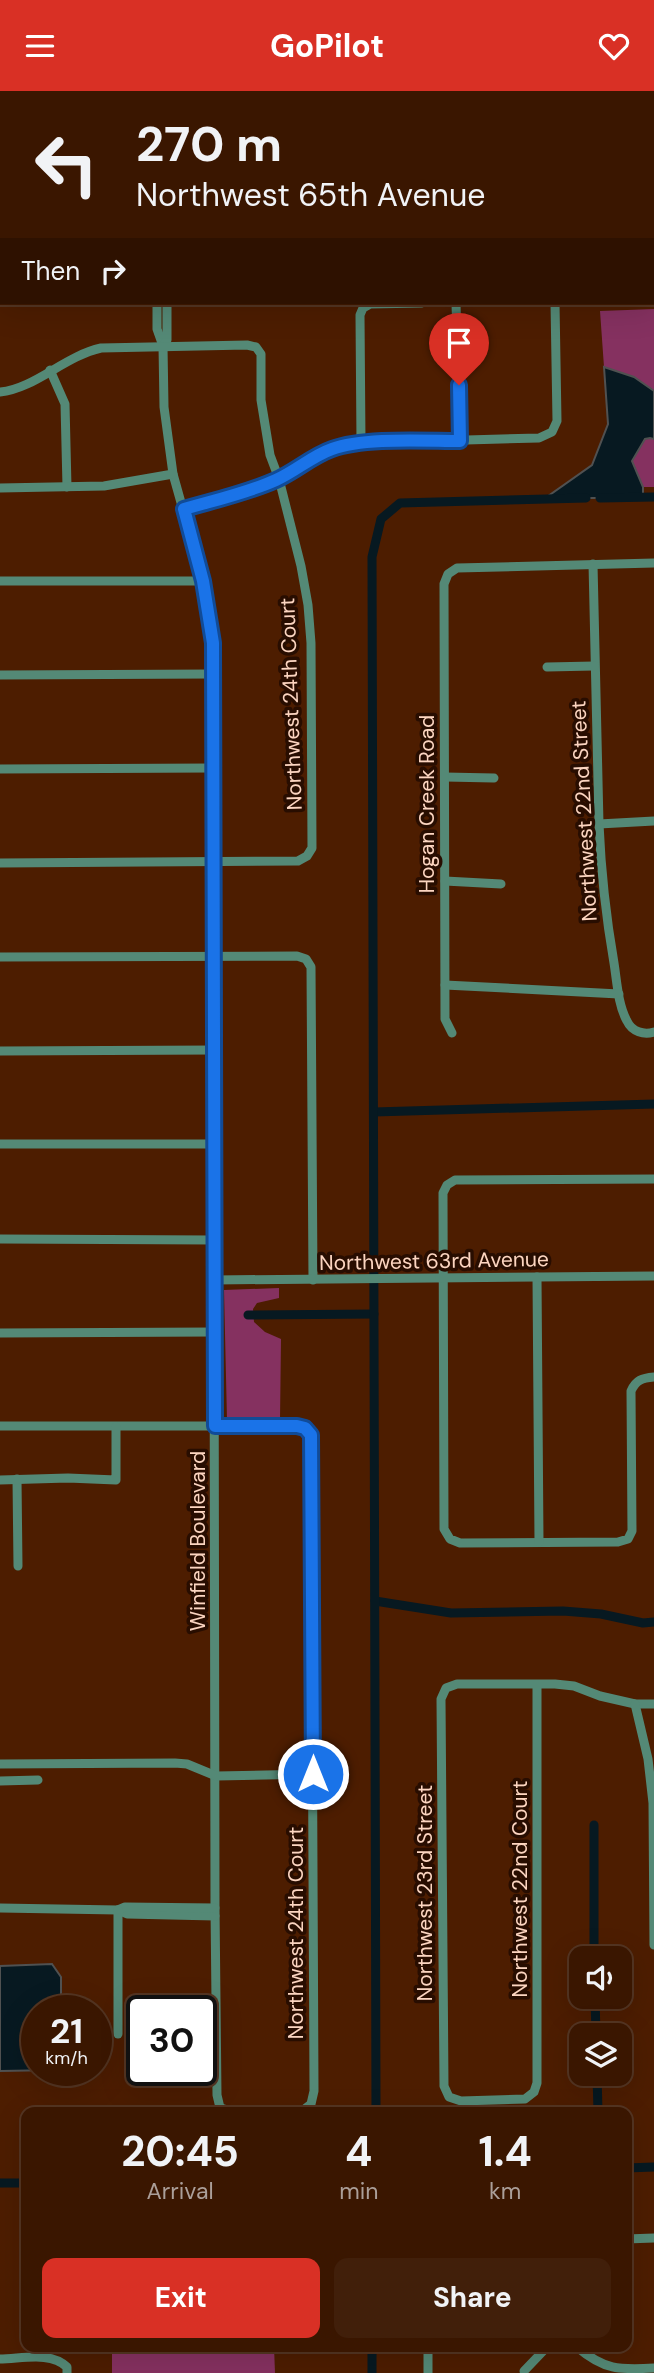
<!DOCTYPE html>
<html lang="en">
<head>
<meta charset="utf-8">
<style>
  :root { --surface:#3a1600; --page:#411f0a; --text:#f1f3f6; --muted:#ab9f99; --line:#543522; --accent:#d93025 }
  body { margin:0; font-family:"DM Sans",sans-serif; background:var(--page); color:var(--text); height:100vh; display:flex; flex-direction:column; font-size:26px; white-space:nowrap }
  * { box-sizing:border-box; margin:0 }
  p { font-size:23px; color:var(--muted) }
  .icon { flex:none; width:38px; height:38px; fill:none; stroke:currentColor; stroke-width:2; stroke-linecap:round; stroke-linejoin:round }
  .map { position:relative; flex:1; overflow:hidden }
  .panel { position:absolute; left:21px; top:2016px; width:611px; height:245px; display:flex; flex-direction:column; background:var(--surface); border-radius:14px; box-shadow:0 7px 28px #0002,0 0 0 2px var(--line) }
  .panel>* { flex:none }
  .top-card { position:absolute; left:0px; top:0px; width:654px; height:214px; box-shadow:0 7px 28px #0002,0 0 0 2px var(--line); background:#3a1600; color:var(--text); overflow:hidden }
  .buttons { position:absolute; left:569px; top:1855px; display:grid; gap:14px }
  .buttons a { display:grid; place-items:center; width:63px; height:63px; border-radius:14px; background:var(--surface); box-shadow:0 7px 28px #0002,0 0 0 2px var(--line); font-size:35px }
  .speed { position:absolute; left:21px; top:1904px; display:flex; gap:14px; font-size:35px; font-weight:700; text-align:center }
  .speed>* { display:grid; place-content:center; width:91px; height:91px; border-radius:50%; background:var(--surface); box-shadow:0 7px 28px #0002,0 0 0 2px var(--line); line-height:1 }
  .speed small { font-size:18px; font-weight:400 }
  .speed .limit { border:4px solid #111; border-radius:10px; background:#fff; color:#111 }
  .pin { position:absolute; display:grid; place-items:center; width:60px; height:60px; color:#fff; margin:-72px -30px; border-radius:50% 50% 50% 0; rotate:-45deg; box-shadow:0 0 7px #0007 }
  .pin .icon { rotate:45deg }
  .me { position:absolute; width:77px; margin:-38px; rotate:0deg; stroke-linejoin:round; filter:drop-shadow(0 0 5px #0008) }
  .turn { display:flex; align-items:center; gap:24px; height:147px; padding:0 21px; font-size:32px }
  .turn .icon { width:91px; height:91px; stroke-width:2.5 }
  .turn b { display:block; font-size:49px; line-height:60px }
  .then { display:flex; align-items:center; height:66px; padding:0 21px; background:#0003; gap:14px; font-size:26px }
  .eta { display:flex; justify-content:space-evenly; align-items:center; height:119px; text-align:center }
  .eta b { font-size:42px; font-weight:700; line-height:49px }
  .cta { display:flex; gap:14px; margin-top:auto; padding:14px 21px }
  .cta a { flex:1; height:80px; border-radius:14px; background:var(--accent); color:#fff; font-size:28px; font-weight:700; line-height:80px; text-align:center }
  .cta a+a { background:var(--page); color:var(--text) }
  header { display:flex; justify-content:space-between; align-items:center; height:91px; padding:0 21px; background:var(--accent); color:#fff; font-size:32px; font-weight:700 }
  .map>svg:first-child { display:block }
  .built { fill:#5b2600 }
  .green { fill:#853160 }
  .water { fill:#071921; stroke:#505151; stroke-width:2 }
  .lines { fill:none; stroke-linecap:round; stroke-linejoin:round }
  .canal { stroke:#071921; stroke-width:9 }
  .minor { stroke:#548976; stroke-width:9 }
  .major { stroke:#70e6bf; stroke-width:10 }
  .route-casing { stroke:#114b97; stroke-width:18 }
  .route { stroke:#1a73e8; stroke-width:12 }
  .labels { text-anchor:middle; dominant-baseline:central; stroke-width:7; stroke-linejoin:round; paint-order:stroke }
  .street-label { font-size:21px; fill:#fcd5c0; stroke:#280d00 }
</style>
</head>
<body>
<header><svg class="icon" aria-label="menu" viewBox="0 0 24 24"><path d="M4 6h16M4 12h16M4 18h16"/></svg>GoPilot<svg class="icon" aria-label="heart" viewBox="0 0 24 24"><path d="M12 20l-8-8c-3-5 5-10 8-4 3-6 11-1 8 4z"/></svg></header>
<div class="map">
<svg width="654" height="2282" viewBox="0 0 654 2282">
  <rect width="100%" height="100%" fill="#4d1d00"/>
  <rect class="built" x="23" y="0" width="344" height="2"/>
  <g class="green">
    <path d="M 654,218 L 654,300 L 634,286 L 604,276 L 600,220 Z"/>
    <path d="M 650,347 L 654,348 L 654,396 L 643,396 L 632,370 L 645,348 Z"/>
    <path d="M 279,1197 L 279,1207 L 257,1212 L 253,1218 L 254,1231 L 265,1241 L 281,1248 L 280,1329 L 227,1329 L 224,1199 Z"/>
    <path d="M 112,2256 L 274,2256 L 275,2282 L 112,2282 Z"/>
  </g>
  <g class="water">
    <path d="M 604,276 L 634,286 L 654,300 L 654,348 L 650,347 L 645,348 L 632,370 L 643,396 L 643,406 L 544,408 L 592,374 L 608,333 Z"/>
    <path d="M 52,1873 L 61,1886 L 61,1920 L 37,1920 L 37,1979 L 57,1979 L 0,1980 L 0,1875 Z"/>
  </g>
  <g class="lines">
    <g class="canal">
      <path d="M 600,407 L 654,406"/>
      <path d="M 374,1021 L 654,1013"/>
      <path d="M 248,1224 L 374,1223"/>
      <path d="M 375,1510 L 451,1522 L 563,1520 L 601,1523 L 643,1532 L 654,1531"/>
      <path d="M 594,1867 L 594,1734"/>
      <path d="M 595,1906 L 596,1944"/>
      <path d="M 597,1983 L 598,2021"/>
      <path d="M 376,2021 L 372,466 L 381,428 L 400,412 L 586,407"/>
      <path d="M 626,2077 L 654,2076"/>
      <path d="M 0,2092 L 26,2092"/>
      <path d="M 372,2256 L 372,2282"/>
    </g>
    <g class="minor">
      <path d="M 377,0 L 377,2"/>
      <path d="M 653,206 L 654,205"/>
      <path d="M 157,212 L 157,238 L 163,255 L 164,316 L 173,383 L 203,490 L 213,552 L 215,1817 L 217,2004 L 221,2021"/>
      <path d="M 456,212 L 460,350"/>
      <path d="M 163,255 L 167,249 L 167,212"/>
      <path d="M 50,279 L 65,313 L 67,396"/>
      <path d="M 0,301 C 34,298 65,265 101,257 L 247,254 L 256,256 L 261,263 L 261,309 L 270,364 L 279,388 L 301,475 L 308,514 L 311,552 L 312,757 L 307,765 L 298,770 L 0,772"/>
      <path d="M 361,352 L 360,224 L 363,217 L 370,213 L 422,212"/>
      <path d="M 0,397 L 104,395 L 173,383"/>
      <path d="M 184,418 L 259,396 L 279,388 L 306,370 L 333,357 L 361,352 L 539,347 L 552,341 L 557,330 L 555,212"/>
      <path d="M 593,473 L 599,733 C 601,780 606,826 614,872 C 617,891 618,914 627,930 C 632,941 644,944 654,941"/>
      <path d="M 0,490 L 203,490"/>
      <path d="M 547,576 L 594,575"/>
      <path d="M 0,584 L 213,583"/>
      <path d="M 0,678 L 212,677"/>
      <path d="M 445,686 L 494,687"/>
      <path d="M 599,733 L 654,730"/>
      <path d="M 445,790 L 501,793"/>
      <path d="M 0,866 L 297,865 L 306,868 L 311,876 L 313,1189"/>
      <path d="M 445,894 L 619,903"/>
      <path d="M 452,942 L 445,928 L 444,493 L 448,483 L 457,477 L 654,472"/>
      <path d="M 0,960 L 215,959"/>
      <path d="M 0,1053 L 214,1053"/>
      <path d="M 654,1088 L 455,1089 L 447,1094 L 443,1102 L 444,1438 L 450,1448 L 460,1452 L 618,1451 L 628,1448 L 632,1440 L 631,1300 C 636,1289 642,1287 654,1286"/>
      <path d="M 0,1148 L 214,1149"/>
      <path d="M 537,1186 L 539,1451"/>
      <path d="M 214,1189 L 654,1185"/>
      <path d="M 0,1242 L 214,1241"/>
      <path d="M 0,1335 L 297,1335 L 305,1337 L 311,1344 L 314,2000 L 311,2013 L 302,2020 L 230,2020 L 221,2017"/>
      <path d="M 17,1388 L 18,1475"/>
      <path d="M 0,1389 L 68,1387 L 116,1389 L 116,1336"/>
      <path d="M 537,1593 L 537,1992 L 534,2001 L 525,2008 L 461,2010 L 449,2006 L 444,1995 L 441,1608 L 446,1597 L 457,1593 L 555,1593 L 574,1595 L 600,1605 L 635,1613 L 654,1613"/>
      <path d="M 635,1613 L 648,1668 L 653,1712 L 654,1854"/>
      <path d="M 0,1673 L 175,1672 L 187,1673 L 216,1685 L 313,1683"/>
      <path d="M 0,1690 L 38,1689"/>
      <path d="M 0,1817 L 118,1819 L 127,1823 L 215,1825"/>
      <path d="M 118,1819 L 125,1816 L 215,1817"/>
      <path d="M 118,1943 L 118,1819"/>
      <path d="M 626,2148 L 654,2147"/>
      <path d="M 428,2256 L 428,2282"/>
      <path d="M 577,2256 C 604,2279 619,2279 654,2277"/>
      <path d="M 0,2268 C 21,2268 51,2260 67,2276 L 67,2282"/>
      <path d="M 524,2280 L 547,2256"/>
    </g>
    <g class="major">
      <path d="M 653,73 L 654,73"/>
      <path d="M 0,92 L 2,92"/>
      <path d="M 653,100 L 654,100"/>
      <path d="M 0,119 L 2,119"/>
    </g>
  </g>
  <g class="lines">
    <defs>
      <path id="route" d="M 313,1683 L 311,1344 L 305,1337 L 297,1335 L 215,1335 L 213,552 L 203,490 L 184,418 C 215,409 247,402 276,389 C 296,380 312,365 332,358 C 364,346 425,350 460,350 L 459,294"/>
    </defs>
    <use href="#route" class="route-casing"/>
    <use href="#route" class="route"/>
  </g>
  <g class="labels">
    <g class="street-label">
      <text transform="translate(291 613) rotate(-92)">Northwest 24th Court</text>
      <text transform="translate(427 713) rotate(-90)">Hogan Creek Road</text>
      <text transform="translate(584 720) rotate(-93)">Northwest 22nd Street</text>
      <text transform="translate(434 1170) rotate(-1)">Northwest 63rd Avenue</text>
      <text transform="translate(198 1450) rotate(-90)">Winfield Boulevard</text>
      <text transform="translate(520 1798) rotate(-90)">Northwest 22nd Court</text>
      <text transform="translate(425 1802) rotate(-90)">Northwest 23rd Street</text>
      <text transform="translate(296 1842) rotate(-90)">Northwest 24th Court</text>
    </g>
  </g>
</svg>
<div class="buttons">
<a><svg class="icon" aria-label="sound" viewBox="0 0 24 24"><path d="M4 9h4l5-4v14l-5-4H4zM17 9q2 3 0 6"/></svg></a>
<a><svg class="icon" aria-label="layers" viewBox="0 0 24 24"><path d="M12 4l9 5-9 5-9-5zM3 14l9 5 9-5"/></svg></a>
</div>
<div class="speed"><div>21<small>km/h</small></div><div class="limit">30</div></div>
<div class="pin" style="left:459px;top:294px;background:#d93025"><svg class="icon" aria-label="arrive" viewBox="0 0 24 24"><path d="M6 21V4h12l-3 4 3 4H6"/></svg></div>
<svg class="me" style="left:313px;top:1683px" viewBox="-20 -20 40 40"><circle r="17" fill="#1a73e8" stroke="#fff" stroke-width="3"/><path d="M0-11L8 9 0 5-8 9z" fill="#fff"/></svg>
<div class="top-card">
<div class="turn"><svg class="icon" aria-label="left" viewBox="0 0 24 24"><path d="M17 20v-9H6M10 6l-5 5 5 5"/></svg><div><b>270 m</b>Northwest 65th Avenue</div></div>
<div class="then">Then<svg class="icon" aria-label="right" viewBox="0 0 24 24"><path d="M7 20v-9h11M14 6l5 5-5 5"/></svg></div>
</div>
<section class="panel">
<div class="eta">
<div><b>20:45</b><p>Arrival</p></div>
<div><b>4</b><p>min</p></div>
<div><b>1.4</b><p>km</p></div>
</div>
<div class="cta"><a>Exit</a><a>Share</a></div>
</section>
</div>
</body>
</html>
